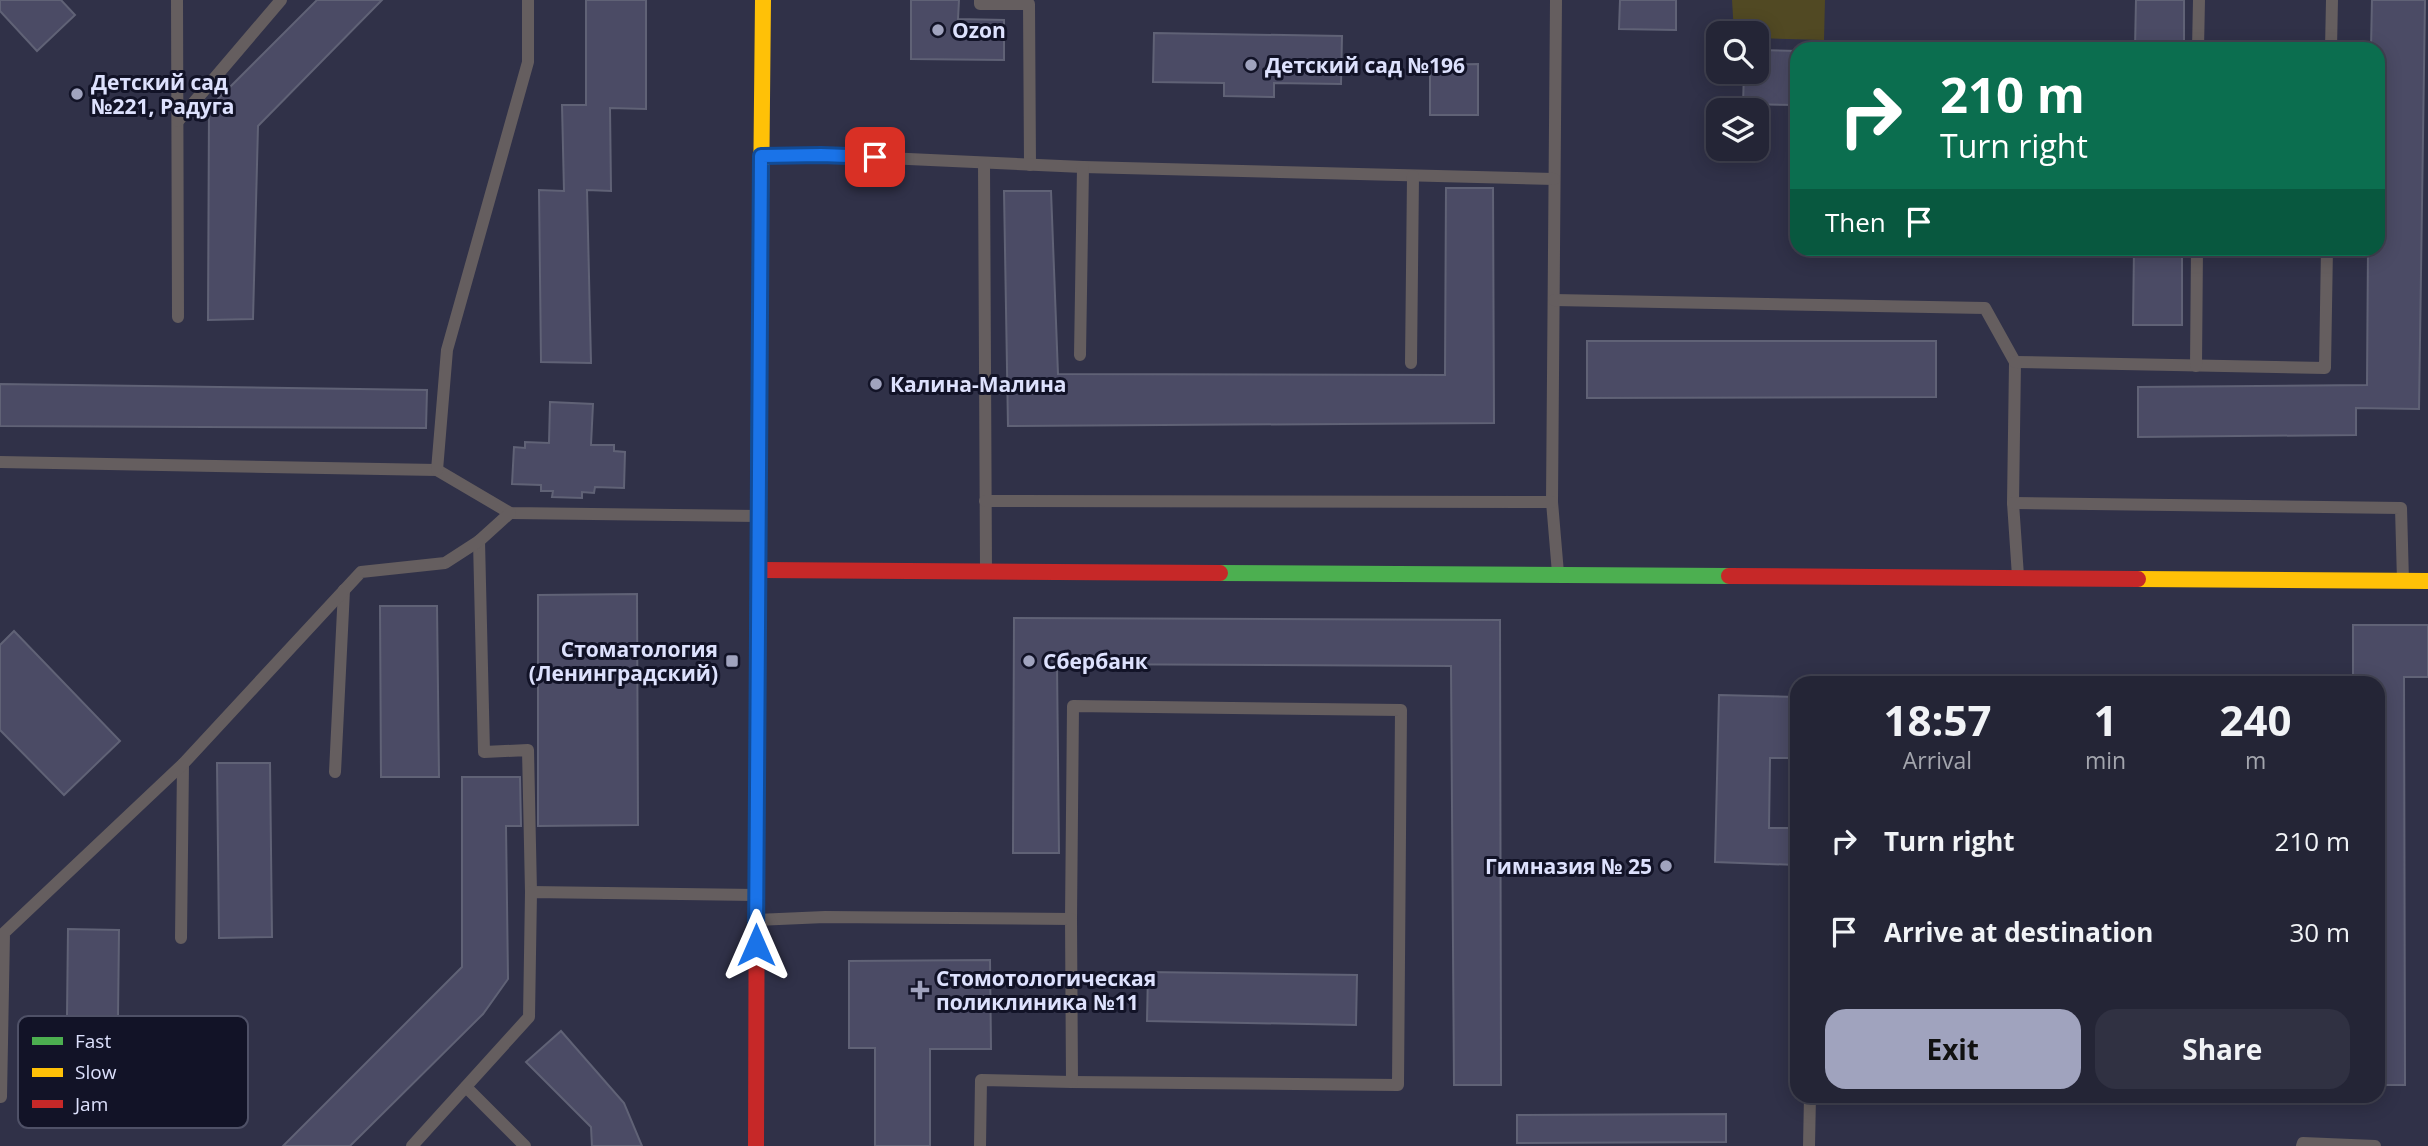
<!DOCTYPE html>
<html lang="en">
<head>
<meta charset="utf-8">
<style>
  :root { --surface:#242536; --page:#303142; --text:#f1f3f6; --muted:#a3a5ad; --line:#414251; --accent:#a0a3be }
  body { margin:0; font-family:"Open Sans",sans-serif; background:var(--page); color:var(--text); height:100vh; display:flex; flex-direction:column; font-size:26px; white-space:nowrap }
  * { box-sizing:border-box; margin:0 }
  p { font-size:23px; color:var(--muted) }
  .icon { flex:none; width:38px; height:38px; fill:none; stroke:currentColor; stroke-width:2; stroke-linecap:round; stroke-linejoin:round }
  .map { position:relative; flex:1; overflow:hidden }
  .panel { position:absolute; left:1790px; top:676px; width:595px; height:427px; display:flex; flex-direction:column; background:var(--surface); border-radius:21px; box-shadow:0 4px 18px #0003,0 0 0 2px var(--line) }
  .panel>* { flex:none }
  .top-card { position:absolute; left:1790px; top:42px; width:595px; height:214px; border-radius:21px; box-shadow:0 4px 18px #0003,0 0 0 2px var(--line); background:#0b6e4f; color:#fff; overflow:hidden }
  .tools { position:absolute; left:1706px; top:21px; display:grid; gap:14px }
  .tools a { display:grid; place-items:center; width:63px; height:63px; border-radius:14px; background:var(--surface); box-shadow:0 4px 18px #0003,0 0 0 2px var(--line); font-size:35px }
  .pin { position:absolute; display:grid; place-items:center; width:60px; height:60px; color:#fff; margin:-30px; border-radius:14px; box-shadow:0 4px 10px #0006 }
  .me { position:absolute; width:77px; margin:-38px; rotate:0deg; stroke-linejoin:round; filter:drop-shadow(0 0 5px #0008) }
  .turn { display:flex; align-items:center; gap:24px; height:147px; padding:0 35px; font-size:32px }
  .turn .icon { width:91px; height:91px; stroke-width:2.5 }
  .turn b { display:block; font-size:49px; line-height:60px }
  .then { display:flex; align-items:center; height:66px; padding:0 35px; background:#0003; gap:14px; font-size:26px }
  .eta { display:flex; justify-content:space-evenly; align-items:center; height:119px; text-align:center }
  .eta b { font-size:42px; font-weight:700; line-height:49px }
  .primary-button { display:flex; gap:14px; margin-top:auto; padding:14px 35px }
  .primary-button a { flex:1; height:80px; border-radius:21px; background:var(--accent); color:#111; font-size:28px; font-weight:700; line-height:80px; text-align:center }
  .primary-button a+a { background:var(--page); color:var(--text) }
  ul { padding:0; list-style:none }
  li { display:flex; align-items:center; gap:21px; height:91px; padding:0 35px }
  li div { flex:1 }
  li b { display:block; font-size:26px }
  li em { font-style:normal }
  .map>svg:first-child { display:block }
  .green { fill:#514923 }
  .building { fill:#4b4b65; stroke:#606276; stroke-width:2 }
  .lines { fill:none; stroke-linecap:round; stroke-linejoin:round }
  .lane { stroke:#655e5f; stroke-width:12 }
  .fast { stroke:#4caf50; stroke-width:16 }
  .slow { stroke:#ffc107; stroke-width:16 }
  .jam { stroke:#c62828; stroke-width:16 }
  .route-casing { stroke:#114b97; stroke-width:18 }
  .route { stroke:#1a73e8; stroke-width:12 }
  .poi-dot { fill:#a0a3be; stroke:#121327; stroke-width:2.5 }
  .labels { text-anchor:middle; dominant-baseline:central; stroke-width:6; stroke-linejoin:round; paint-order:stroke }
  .poi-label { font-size:21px; font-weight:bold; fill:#dde1fd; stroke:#121327; text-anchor:start }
  .key { fill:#121327; stroke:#4f5167; stroke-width:2 }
  .key-label { font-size:19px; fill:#dde1fd }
</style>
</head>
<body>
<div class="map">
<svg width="2428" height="1146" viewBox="0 0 2428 1146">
  <rect width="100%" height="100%" fill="#303148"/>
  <path class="green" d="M 1732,0 L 1825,0 L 1824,40 L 1757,38 L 1757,33 L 1734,33 Z"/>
  <g class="building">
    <path d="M 0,0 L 61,0 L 75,15 L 37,51 L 0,11 Z"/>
    <path d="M 317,0 L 382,0 L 258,126 L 253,319 L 208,320 L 209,108 Z"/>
    <path d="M 586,0 L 646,0 L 646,109 L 610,108 L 611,191 L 587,190 L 591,363 L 541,362 L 539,190 L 564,191 L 562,105 L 586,105 Z"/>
    <path d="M 911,0 L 959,0 L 958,19 L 1004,20 L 1004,60 L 911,59 Z"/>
    <path d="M 1620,0 L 1676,0 L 1676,30 L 1619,29 Z"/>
    <path d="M 2136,0 L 2184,0 L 2184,49 L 2135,49 Z"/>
    <path d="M 2372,0 L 2425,0 L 2419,409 L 2356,408 L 2356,435 L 2138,437 L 2138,387 L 2367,385 L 2368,248 L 2378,248 L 2378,49 L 2371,49 Z"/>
    <path d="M 1154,33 L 1342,36 L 1341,84 L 1274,83 L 1274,97 L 1224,96 L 1224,83 L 1153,82 Z"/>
    <path d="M 1757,50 L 1797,51 L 1797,105 L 1743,104 L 1744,72 L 1757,72 Z"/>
    <path d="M 1478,64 L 1478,115 L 1430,115 L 1430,65 Z"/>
    <path d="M 1446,188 L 1493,188 L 1494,423 L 1008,426 L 1004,191 L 1051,191 L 1058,374 L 1445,375 Z"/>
    <path d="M 2134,248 L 2182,248 L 2182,325 L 2133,325 Z"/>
    <path d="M 1587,341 L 1936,341 L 1936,397 L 1587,398 Z"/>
    <path d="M 0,384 L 427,390 L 426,428 L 0,426 Z"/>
    <path d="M 550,402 L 593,404 L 591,445 L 614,445 L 614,451 L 625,452 L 624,488 L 595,487 L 594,493 L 582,492 L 582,498 L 552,497 L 553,491 L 541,491 L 541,485 L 512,484 L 514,447 L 525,448 L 525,442 L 549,443 Z"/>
    <path d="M 637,594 L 638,825 L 538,826 L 538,595 Z"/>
    <path d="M 380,606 L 437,606 L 439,777 L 381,777 Z"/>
    <path d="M 1014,618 L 1500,620 L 1501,1085 L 1454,1085 L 1451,666 L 1057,664 L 1059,853 L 1013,853 Z"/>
    <path d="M 2353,625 L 2428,625 L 2428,677 L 2404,677 L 2405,1085 L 2378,1085 L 2378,682 L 2353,682 Z"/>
    <path d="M 14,631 L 120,741 L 64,795 L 0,730 L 0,645 Z"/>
    <path d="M 1719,695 L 1797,697 L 1797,758 L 1770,758 L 1769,828 L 1797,828 L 1797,865 L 1715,862 Z"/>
    <path d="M 217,763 L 270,763 L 272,937 L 219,938 Z"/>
    <path d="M 462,777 L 520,777 L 521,826 L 506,826 L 508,979 L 483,1014 L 350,1146 L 283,1146 L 462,967 Z"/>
    <path d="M 68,929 L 119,930 L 117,1104 L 66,1103 Z"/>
    <path d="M 990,960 L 991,1049 L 930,1049 L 930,1146 L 875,1146 L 875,1048 L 849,1048 L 849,961 Z"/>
    <path d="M 1148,972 L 1357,975 L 1356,1025 L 1147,1021 Z"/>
    <path d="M 561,1031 L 624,1103 L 642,1146 L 592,1146 L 591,1127 L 526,1062 Z"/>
    <path d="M 1726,1114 L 1726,1142 L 1517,1143 L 1517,1115 Z"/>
  </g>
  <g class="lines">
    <g class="lane">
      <path d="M 177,0 L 178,317"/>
      <path d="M 980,0 L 980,4 L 1029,4 L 1030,165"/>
      <path d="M 1556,0 L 1552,502 L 1558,573"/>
      <path d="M 2198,49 L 2199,0"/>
      <path d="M 2331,49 L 2332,0"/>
      <path d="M 178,121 L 281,0"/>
      <path d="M 764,156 L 821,155 L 1083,167 L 1554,179"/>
      <path d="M 984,163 L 986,571"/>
      <path d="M 1554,300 L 1985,308 L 2015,362 L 2013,503 L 2018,576"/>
      <path d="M 1080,355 L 1083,167"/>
      <path d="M 2015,362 L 2325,368 L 2327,248"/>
      <path d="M 1411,363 L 1413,176"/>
      <path d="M 2196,366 L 2197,248"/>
      <path d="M 0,462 L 437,470 L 510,513 L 758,516"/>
      <path d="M 437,470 L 447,350 L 528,62 L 528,0"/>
      <path d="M 985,501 L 1552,502"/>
      <path d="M 2013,503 L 2401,508 L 2403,581"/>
      <path d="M 479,541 L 484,752 L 528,750 L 531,892"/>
      <path d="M 335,772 L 344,590"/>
      <path d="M 1071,919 L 1073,706 L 1401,710 L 1398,1085 L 1072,1082"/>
      <path d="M 758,920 L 825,917 L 1071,919 L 1072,1082 L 981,1080 L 980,1146"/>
      <path d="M 181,938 L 183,764"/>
      <path d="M 466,1087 L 525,1146"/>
      <path d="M 1,1097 L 4,933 L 183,764 L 361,572 L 445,563 L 479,541 L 510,513"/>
      <path d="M 412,1146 L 529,1017 L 531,892 L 756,895"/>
      <path d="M 1809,1146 L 1810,1096"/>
      <path d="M 2302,1146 L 2303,1143 L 2375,1146"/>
    </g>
    <g class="fast">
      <path d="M 1220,573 L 1729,576"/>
      <path d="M 757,796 L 759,400"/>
    </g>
    <g class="slow">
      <path d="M 759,400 L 763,0"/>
      <path d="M 2138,579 L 2428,581"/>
    </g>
    <g class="jam">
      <path d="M 758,570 L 1220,573"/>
      <path d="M 1729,576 L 2138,579"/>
      <path d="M 756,1146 L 757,796"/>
    </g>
  </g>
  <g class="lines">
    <defs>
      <path id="route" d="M 756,945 L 761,156 L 821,155 L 875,157"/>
    </defs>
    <use href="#route" class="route-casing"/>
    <use href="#route" class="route"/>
  </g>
  <g class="poi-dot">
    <circle cx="938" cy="30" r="7"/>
    <circle cx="1251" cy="65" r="7"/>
    <circle cx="77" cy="94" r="7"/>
    <circle cx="876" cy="384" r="7"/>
    <rect x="725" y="654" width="14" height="14" rx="3.5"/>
    <circle cx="1029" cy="661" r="7"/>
    <circle cx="1666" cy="866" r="7"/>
    <path d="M916.5 979.5h7v7h7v7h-7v7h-7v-7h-7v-7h7z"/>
  </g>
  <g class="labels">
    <g class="poi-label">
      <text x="952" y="30">Ozon</text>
      <text x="1265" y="65">Детский сад №196</text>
      <text x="91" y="82">Детский сад<tspan x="91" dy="24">№221, Радуга</tspan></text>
      <text x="890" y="384">Калина-Малина</text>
      <text x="718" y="649" text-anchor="end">Стоматология<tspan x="718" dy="24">(Ленинградский)</tspan></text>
      <text x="1043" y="661">Сбербанк</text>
      <text x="1652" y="866" text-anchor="end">Гимназия № 25</text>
      <text x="936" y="978">Стомотологическая<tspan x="936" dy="24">поликлиника №11</tspan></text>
    </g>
  </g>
  <rect x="18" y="1016" width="230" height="112" rx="10" class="key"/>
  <rect x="32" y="1037" width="31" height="8" fill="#4caf50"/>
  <rect x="32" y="1068" width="31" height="9" fill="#ffc107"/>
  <rect x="32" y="1100" width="31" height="8" fill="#c62828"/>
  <g class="key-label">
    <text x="75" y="1048">Fast</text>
    <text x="75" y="1079">Slow</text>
    <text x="75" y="1111">Jam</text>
  </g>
</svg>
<div class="tools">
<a><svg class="icon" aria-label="search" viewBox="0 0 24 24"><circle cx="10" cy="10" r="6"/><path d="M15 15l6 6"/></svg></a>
<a><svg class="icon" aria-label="layers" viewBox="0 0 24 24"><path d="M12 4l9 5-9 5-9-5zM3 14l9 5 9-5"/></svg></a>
</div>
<div class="pin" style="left:875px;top:157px;background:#d93025"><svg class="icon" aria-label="arrive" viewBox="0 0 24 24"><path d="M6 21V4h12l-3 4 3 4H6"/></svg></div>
<svg class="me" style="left:756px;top:945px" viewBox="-20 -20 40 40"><path d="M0-17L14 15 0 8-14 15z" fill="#1a73e8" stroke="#fff" stroke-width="4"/></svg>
<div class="top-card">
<div class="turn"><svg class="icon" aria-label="right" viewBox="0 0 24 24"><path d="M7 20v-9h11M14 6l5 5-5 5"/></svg><div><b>210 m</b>Turn right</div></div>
<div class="then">Then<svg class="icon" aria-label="arrive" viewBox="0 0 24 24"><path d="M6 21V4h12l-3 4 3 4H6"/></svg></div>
</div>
<section class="panel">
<div class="eta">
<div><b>18:57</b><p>Arrival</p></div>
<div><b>1</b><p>min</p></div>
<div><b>240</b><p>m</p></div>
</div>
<ul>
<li><svg class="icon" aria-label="right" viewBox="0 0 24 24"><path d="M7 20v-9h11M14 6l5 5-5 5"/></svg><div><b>Turn right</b></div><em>210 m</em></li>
<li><svg class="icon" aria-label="arrive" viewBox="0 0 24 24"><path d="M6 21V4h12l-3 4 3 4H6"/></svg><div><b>Arrive at destination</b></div><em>30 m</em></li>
</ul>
<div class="primary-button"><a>Exit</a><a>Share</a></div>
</section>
</div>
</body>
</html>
